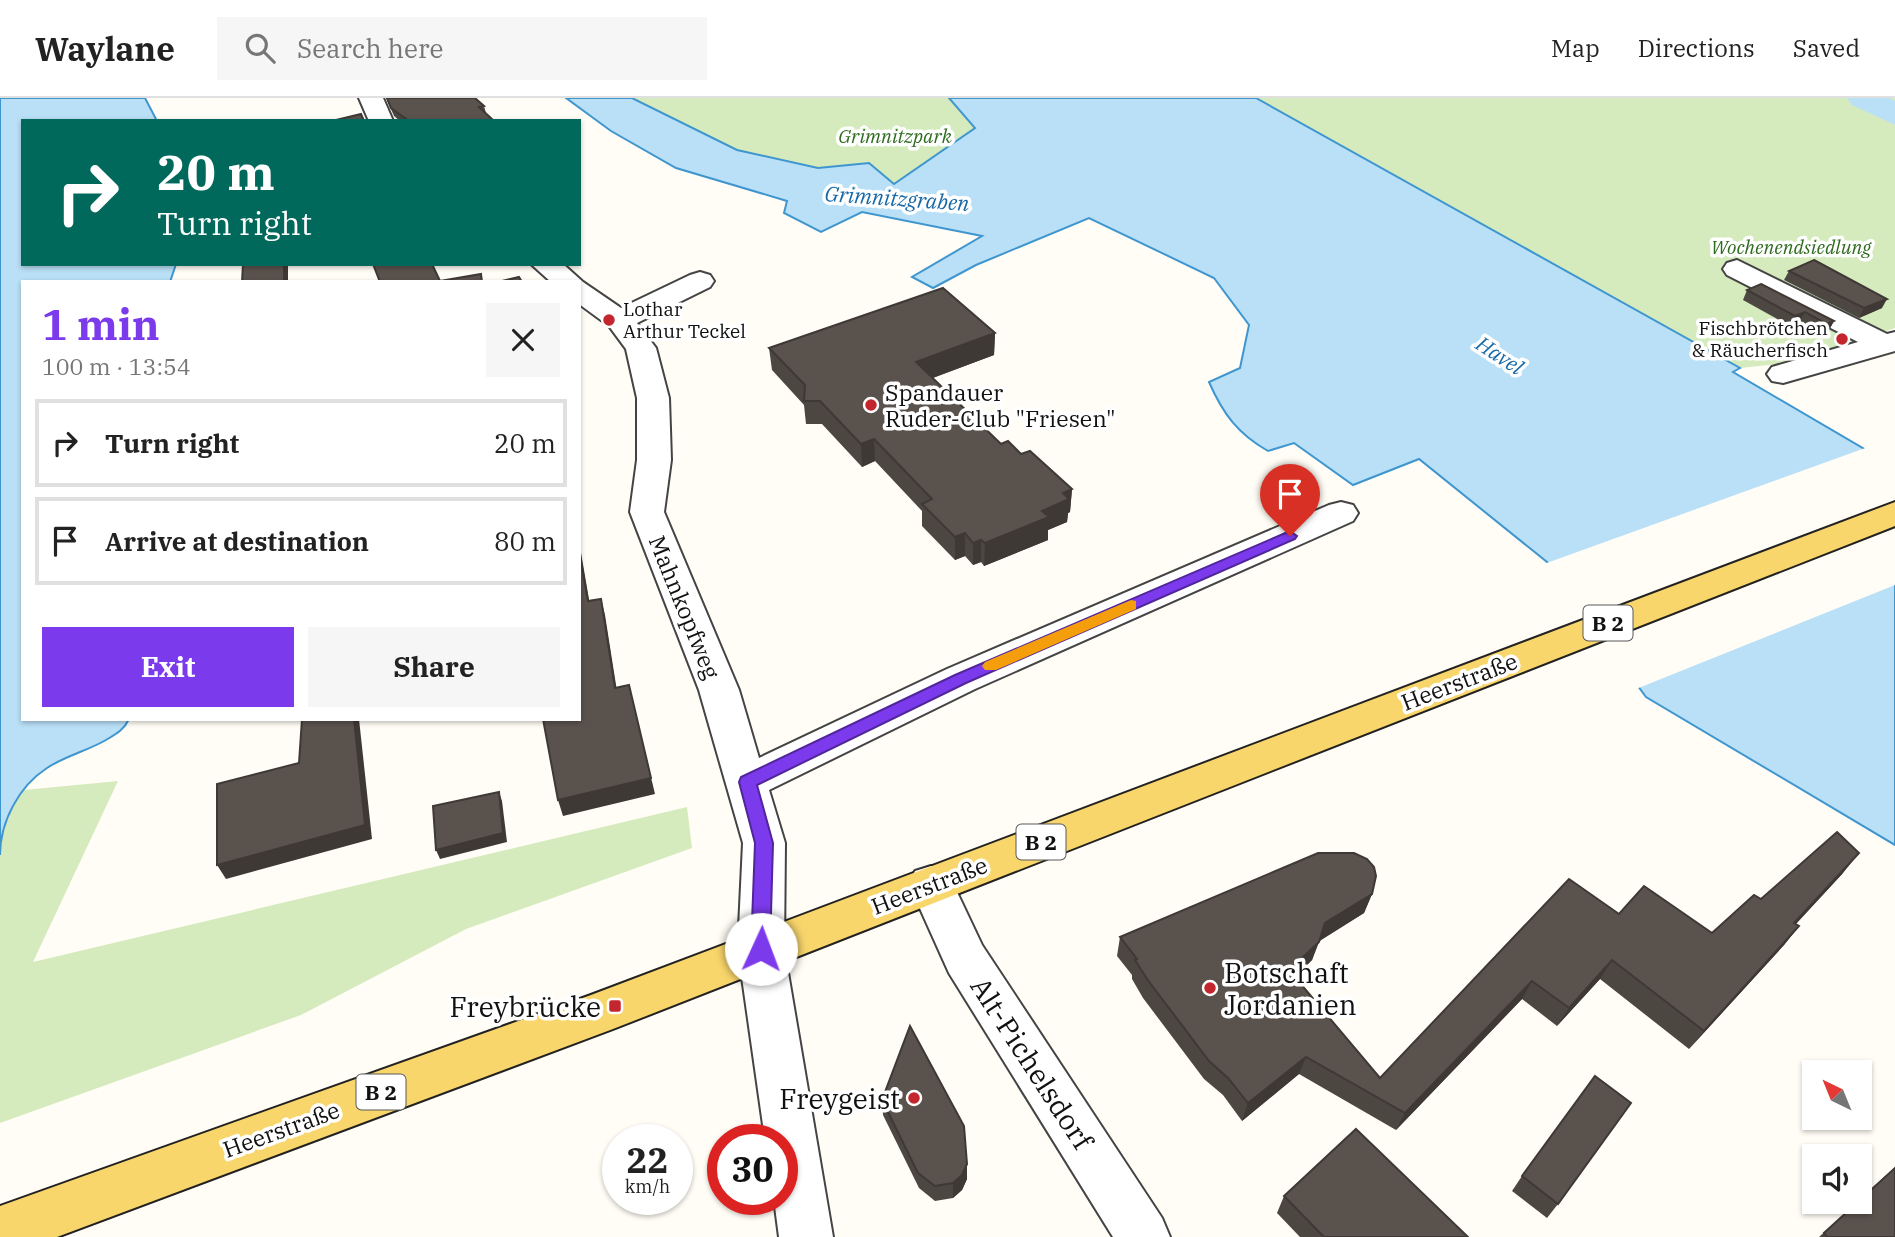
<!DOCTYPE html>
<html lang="en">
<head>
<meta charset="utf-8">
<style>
  :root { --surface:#fff; --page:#f6f6f6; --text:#222; --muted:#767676; --line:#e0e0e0; --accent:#7c3aed }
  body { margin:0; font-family:"IBM Plex Serif",serif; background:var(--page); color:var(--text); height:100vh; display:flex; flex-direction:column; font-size:26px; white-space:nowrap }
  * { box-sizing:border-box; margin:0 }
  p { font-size:23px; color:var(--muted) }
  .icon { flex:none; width:38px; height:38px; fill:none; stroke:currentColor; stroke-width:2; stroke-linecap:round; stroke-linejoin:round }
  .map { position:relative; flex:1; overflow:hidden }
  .sheet { position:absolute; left:21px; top:182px; width:560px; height:441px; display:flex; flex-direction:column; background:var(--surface); border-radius:0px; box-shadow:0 2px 5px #0004 }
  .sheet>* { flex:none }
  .banner { position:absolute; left:21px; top:21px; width:560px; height:147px; border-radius:0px; box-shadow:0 2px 5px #0004; background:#00695c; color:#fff; overflow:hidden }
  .needle { width:46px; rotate:317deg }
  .controls { position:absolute; left:1802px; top:962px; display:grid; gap:14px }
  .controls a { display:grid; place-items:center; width:70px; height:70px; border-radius:0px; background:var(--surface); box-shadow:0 2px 5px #0004; font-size:35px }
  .speed { position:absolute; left:602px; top:1026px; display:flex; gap:14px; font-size:35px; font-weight:700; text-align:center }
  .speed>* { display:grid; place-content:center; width:91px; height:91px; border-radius:50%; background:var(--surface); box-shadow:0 2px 5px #0004; line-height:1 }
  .speed small { font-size:18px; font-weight:400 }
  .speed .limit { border:10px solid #d22; background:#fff; color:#111 }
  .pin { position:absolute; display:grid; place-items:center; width:60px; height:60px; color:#fff; margin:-72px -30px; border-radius:50% 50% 50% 0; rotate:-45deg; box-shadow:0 0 7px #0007 }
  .pin .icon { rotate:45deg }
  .me { position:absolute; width:77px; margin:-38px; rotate:2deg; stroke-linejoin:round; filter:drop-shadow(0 0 5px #0008) }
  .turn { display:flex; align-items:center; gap:24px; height:147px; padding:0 21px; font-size:32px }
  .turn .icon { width:91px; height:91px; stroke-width:2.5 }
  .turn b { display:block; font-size:49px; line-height:60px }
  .round { display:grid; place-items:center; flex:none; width:74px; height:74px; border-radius:0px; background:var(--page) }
  .headline { display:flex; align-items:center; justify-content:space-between; height:119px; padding:0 21px }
  h1 { font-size:42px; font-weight:700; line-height:52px; color:var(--accent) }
  .button { display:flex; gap:14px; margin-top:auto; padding:14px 21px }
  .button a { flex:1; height:80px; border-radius:0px; background:var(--accent); color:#fff; font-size:28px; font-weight:700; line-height:80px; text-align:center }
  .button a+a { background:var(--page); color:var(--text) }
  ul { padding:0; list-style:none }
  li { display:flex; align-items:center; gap:21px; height:88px; margin:0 14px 10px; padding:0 7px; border:4px solid var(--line); border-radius:0px }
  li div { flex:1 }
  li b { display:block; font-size:26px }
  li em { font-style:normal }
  header { display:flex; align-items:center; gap:42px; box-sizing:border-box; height:98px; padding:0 35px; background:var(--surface); border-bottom:2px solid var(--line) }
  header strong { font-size:33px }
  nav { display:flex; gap:38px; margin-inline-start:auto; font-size:24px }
  .search { width:490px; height:63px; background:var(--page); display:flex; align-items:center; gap:18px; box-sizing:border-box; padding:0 24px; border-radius:0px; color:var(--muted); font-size:26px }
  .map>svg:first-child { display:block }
  .green { fill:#d5ebbd }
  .water { fill:#b9e0f7; stroke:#3f96cf; stroke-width:2 }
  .pier { fill:#fffdf5 }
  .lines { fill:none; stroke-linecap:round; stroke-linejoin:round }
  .canal { fill:#b9e0f7; fill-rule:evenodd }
  .minor-casing { stroke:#444; stroke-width:4 }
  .major-casing { stroke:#222; stroke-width:4 }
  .minor { fill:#fff; fill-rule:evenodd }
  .major { fill:#f9d66b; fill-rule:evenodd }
  .wall { fill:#4d4742 }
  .shaded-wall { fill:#3f3936 }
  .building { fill:#5a524d; stroke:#3f3936; stroke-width:2 }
  .route { fill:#7c3aed; stroke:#51269a; stroke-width:2 }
  .slow { fill:#f59e0b }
  .poi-dot { fill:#c4262e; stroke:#fff; stroke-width:2.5 }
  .labels { text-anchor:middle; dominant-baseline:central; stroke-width:7; stroke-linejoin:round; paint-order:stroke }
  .far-park-label { font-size:19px; font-style:italic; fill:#2f6b1f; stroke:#fff }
  .far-poi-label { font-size:19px; fill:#111; stroke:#fff; text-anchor:start }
  .far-water-label { font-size:21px; font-style:italic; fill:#1768a6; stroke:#fff }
  .shield { fill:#fff; stroke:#585858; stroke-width:2 }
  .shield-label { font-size:21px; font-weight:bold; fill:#111 }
  .poi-label { font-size:23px; fill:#111; stroke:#fff; text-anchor:start }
  .street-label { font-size:23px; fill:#111; stroke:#fff }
  .near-poi-label { font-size:28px; fill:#111; stroke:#fff; text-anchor:end }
  .near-street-label { font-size:28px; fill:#111; stroke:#fff }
</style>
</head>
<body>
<header>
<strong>Waylane</strong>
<div class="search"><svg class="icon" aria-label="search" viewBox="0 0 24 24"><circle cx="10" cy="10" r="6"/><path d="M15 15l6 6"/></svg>Search here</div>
<nav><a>Map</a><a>Directions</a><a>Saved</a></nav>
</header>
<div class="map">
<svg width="1895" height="1139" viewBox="0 0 1895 1139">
  <rect width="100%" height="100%" fill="#fffdf5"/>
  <g class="green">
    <path d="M 632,0 L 949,0 L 975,29 L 894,86 L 869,65 L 818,70 L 737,52 Z"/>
    <path d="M 1256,0 L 1895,0 L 1895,230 L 1788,265 L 1740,270 Z"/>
    <path d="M 118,683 L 33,864 L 687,709 L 692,750 L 466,831 L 301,917 L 0,1025 L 0,747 L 11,710 L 24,692 Z"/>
  </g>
  <g class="water">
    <path d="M 0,0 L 145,0 L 157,23 L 23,23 L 23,166 L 176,166 L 170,184 L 23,184 L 23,621 L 129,621 C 124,632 116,636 106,642 C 87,653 65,658 47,670 C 19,688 0,724 0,757 Z"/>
    <path d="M 566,0 L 632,0 L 737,52 L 818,70 L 869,65 L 894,86 L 975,30 L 949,0 L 1256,0 L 1740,270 L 1733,274 L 1895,369 L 1895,747 L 1646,599 L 1547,464 L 1419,361 L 1353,387 L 1294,345 L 1268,353 C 1238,336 1223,316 1209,284 L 1240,270 L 1249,227 L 1214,180 L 1089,120 L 976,167 L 933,190 L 912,179 L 982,138 L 862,114 L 821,134 L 784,115 L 787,103 L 676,70 L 611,33 Z"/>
  </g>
  <path class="pier" d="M 1868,349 L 1895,365 L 1895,487 L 1636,591 L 1544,466 Z"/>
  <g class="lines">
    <path class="canal" d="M 1847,0 L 1889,0 L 1895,3 L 1895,27 L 1852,7 Z"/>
    <defs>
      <g id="minor">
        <path d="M 359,0 L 383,0 L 393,23 L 369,23 Z"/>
        <path d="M 1737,162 L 1887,236 L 1895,234 L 1895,253 L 1783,285 L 1772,283 L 1767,276 L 1772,269 L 1858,244 L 1727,177 L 1723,171 L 1727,165 Z"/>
        <path d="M 531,166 L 563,166 L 583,184 L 621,210 L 690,177 L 700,174 L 710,177 L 714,183 L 710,189 L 637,225 L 656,250 L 669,300 L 671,362 L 664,414 L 739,592 L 759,660 L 947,571 L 1329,407 L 1341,404 L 1353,407 L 1358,415 L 1353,423 L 975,591 L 769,692 L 785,745 L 784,851 L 833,1139 L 779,1139 L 774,1101 L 782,1101 L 782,1041 L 765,1041 L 738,851 L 743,745 L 699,592 L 630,414 L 637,362 L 637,300 L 626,251 L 609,228 L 579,206 L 579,184 L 551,184 Z"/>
        <path d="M 931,768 L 947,773 L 982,847 L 1162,1120 L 1170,1139 L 1113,1139 L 949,875 L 909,786 L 915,773 Z"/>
      </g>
      <path id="major" d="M 1895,404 L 1895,428 L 613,931 L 57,1139 L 0,1139 L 0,1108 L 591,897 Z"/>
    </defs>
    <use href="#minor" class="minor-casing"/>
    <use href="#major" class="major-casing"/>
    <use href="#minor" class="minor"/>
    <use href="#major" class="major"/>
  </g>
  <g class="wall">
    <path d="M 386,0 L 475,0 L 484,8 L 486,15 L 494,23 L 400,23 L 394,18 Z"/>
    <path d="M 1789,173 L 1882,210 L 1859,220 L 1784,182 Z"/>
    <path d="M 1747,192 L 1834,223 L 1829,232 L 1822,236 L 1800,223 L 1790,228 L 1743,202 Z"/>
    <path d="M 995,235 L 994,257 L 933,280 L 1001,346 L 1021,356 L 1072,391 L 1070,414 L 1068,415 L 1067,424 L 1048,432 L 1048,442 L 984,468 L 981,464 L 973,467 L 965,458 L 955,462 L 922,428 L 922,413 L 875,363 L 862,369 L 822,326 L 806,326 L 804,307 L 772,272 L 769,250 Z"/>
    <path d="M 1843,775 L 1796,826 L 1799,828 L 1784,847 L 1689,951 L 1600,881 L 1557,928 L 1522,901 L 1396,1032 L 1299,976 L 1242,1023 L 1223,997 L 1204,981 L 1143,900 L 1132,881 L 1132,877 L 1117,858 L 1120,839 L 1372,796 L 1364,815 L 1319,843 L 1312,862 L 1295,879 L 1380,980 L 1619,816 L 1712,835 L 1761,801 Z"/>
    <path d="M 882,1002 L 967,1066 L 967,1081 L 962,1092 L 953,1100 L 935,1103 L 919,1090 L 883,1017 Z"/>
    <path d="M 1895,1069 L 1895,1139 L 1819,1139 L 1857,1104 L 1860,1104 L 1860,1101 Z"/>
    <path d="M 1522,1078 L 1558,1106 L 1547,1120 L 1512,1093 Z"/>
    <path d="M 1284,1098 L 1468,1139 L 1300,1139 L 1277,1115 Z"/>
  </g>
  <g class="shaded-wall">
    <rect x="284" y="166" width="4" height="18"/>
    <path d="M 1887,201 L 1882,210 L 1859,220 L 1864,210 Z"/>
    <path d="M 1805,214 L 1800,223 L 1790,228 L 1795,218 Z"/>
    <path d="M 1834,223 L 1829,232 L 1822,236 L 1827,226 Z"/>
    <path d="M 995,235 L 994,257 L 916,286 L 916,264 Z"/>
    <path d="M 874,341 L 875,363 L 862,369 L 861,346 Z"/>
    <path d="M 1072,391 L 1070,414 L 1068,415 L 1067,424 L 1048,432 L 1048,442 L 984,468 L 985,445 L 1042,413 L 1063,395 Z"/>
    <path d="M 965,435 L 965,458 L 955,462 L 955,439 Z"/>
    <path d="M 981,442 L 981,464 L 973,467 L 973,445 Z"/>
    <path d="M 579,443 L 592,519 L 588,503 L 579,452 Z"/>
    <path d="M 601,501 L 605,517 L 619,606 L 615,590 Z"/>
    <path d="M 629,587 L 655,696 L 563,718 L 558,702 Z"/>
    <path d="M 354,621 L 359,621 L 372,741 L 226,781 L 217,767 Z"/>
    <path d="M 499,694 L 502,703 L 507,744 L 440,761 L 436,752 Z"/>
    <path d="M 1859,755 L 1843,775 L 1779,844 L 1794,825 Z"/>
    <path d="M 1372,796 L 1364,815 L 1318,844 L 1325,825 Z"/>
    <path d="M 1799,828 L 1784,847 L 1689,951 L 1704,933 Z"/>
    <path d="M 1319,844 L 1312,862 L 1283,891 L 1289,872 Z"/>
    <path d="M 1612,862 L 1600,881 L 1557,928 L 1569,910 Z"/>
    <path d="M 1532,883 L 1522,901 L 1396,1032 L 1405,1015 Z"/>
    <path d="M 1306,959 L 1299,976 L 1242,1023 L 1248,1005 Z"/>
    <path d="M 967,1066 L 967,1081 L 962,1092 L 953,1100 L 953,1085 Z"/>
  </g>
  <g class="building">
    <path d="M 387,0 L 475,0 L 484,8 L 479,9 L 494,23 L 409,23 L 391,10 Z"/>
    <path d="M 361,16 L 364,23 L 332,23 Z"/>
    <path d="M 1814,162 L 1887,201 L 1864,210 L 1789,173 Z"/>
    <path d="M 243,166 L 284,166 L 284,184 L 242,184 Z"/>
    <path d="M 373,166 L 432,166 L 440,183 L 481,176 L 482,184 L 380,184 Z"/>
    <path d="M 519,179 L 522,184 L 498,184 Z"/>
    <path d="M 1761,186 L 1834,223 L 1827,226 L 1805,214 L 1795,218 L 1747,192 Z"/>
    <path d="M 943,190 L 995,235 L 916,264 L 1001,346 L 1008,343 L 1021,356 L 1030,353 L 1072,391 L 1063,395 L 1069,401 L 1042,413 L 1049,419 L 985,445 L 981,442 L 973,445 L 965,435 L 955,439 L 922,406 L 932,401 L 874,341 L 861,346 L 820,303 L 804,303 L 805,287 L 769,250 Z"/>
    <path d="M 579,452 L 588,503 L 601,501 L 615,590 L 629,587 L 651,680 L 558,702 L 543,621 L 579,621 Z"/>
    <path d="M 302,621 L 354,621 L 365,727 L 217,767 L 217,686 L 299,665 Z"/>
    <path d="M 499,694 L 503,735 L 436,752 L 433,708 Z"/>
    <path d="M 1837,734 L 1859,755 L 1794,825 L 1799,828 L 1704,933 L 1612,862 L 1569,910 L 1532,883 L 1405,1015 L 1306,959 L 1248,1005 L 1228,980 L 1209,963 L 1147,881 L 1135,862 L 1137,861 L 1120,839 L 1318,755 L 1354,755 L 1367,761 L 1374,769 L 1376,778 L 1372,796 L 1325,825 L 1319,844 L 1289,872 L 1380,980 L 1569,781 L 1619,816 L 1644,788 L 1712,835 L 1754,797 L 1761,801 Z"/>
    <path d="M 910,928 L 964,1028 L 967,1066 L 962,1077 L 953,1085 L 935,1088 L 918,1075 L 882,1002 Z"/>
    <path d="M 1595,978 L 1631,1005 L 1558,1106 L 1522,1078 Z"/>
    <path d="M 1356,1031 L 1468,1139 L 1324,1139 L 1284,1098 Z"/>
    <path d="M 1895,1070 L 1895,1139 L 1827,1139 L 1824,1135 L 1858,1104 L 1860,1104 L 1860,1102 Z"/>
  </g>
  <path class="route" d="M 1290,433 L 1297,438 L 1295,441 L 966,585 L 757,687 L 773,745 L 770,851 L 768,856 L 754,856 L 751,851 L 755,745 L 739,684 L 741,679 L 955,577 Z"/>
  <path class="slow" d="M 1131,502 L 1136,503 L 1136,511 L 996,572 L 985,572 L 982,568 L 985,564 Z"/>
  <g class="poi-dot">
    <circle cx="609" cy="222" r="7"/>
    <circle cx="1842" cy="241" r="7"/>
    <circle cx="871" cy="307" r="7"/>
    <circle cx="1210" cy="890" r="7"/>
    <rect x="608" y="901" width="14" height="14" rx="3.5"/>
    <circle cx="914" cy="1000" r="7"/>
  </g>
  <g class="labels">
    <g class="far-park-label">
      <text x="895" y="38">Grimnitzpark</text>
      <text x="1791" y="149">Wochenendsiedlung</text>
    </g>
    <g class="far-poi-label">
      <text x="623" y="211">Lothar<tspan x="623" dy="22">Arthur Teckel</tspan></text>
      <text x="1828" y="230" text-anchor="end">Fischbrötchen<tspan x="1828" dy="22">&amp; Räucherfisch</tspan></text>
    </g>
    <g class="far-water-label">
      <text transform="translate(897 100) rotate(4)">Grimnitzgraben</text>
      <text transform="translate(1500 257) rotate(33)">Havel</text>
    </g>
    <g class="shield">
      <rect x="1583.5" y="507.5" width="49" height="35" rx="5"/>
      <rect x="1016.5" y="726.5" width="49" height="35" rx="5"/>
      <rect x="356.5" y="976.5" width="49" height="35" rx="5"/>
    </g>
    <g class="shield-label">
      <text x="1608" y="525">B 2</text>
      <text x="1041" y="744">B 2</text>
      <text x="381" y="994">B 2</text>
    </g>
    <g class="poi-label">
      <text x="885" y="294">Spandauer<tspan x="885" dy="26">Ruder-Club "Friesen"</tspan></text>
    </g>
    <g class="street-label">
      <text transform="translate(685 509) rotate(68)">Mahnkopfweg</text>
      <text transform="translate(1459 583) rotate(-21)">Heerstraße</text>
      <text transform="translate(929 787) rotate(-21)">Heerstraße</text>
      <text transform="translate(281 1031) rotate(-20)">Heerstraße</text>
    </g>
    <g class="near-poi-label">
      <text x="1224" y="874" text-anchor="start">Botschaft<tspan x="1224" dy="32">Jordanien</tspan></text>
      <text x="601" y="908">Freybrücke</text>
      <text x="900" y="1000">Freygeist</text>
    </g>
    <g class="near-street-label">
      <text transform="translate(1032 965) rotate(57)">Alt-Pichelsdorf</text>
    </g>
  </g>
</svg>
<div class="controls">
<a><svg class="needle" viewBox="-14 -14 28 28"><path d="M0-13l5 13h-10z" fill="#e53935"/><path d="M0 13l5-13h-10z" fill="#767676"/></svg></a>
<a><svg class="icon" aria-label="sound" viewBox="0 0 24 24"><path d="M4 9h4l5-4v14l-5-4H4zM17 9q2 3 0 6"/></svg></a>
</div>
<div class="speed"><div>22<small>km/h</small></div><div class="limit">30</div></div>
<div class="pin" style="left:1290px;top:438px;background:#d93025"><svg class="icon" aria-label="arrive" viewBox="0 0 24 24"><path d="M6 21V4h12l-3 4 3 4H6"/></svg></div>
<svg class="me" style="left:761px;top:851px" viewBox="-20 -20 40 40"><circle r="19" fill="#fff"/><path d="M0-13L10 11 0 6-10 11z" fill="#7c3aed"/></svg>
<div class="banner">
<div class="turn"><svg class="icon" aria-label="right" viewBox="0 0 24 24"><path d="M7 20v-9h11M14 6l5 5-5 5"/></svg><div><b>20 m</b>Turn right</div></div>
</div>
<section class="sheet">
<div class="headline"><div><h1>1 min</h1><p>100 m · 13:54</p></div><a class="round"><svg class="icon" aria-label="close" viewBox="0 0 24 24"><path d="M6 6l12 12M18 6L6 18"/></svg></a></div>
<ul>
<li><svg class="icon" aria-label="right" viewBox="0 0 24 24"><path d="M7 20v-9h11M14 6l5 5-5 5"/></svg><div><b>Turn right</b></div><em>20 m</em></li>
<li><svg class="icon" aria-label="arrive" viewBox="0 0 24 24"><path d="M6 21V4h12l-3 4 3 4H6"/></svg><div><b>Arrive at destination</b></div><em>80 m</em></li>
</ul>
<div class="button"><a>Exit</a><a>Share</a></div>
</section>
</div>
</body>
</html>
